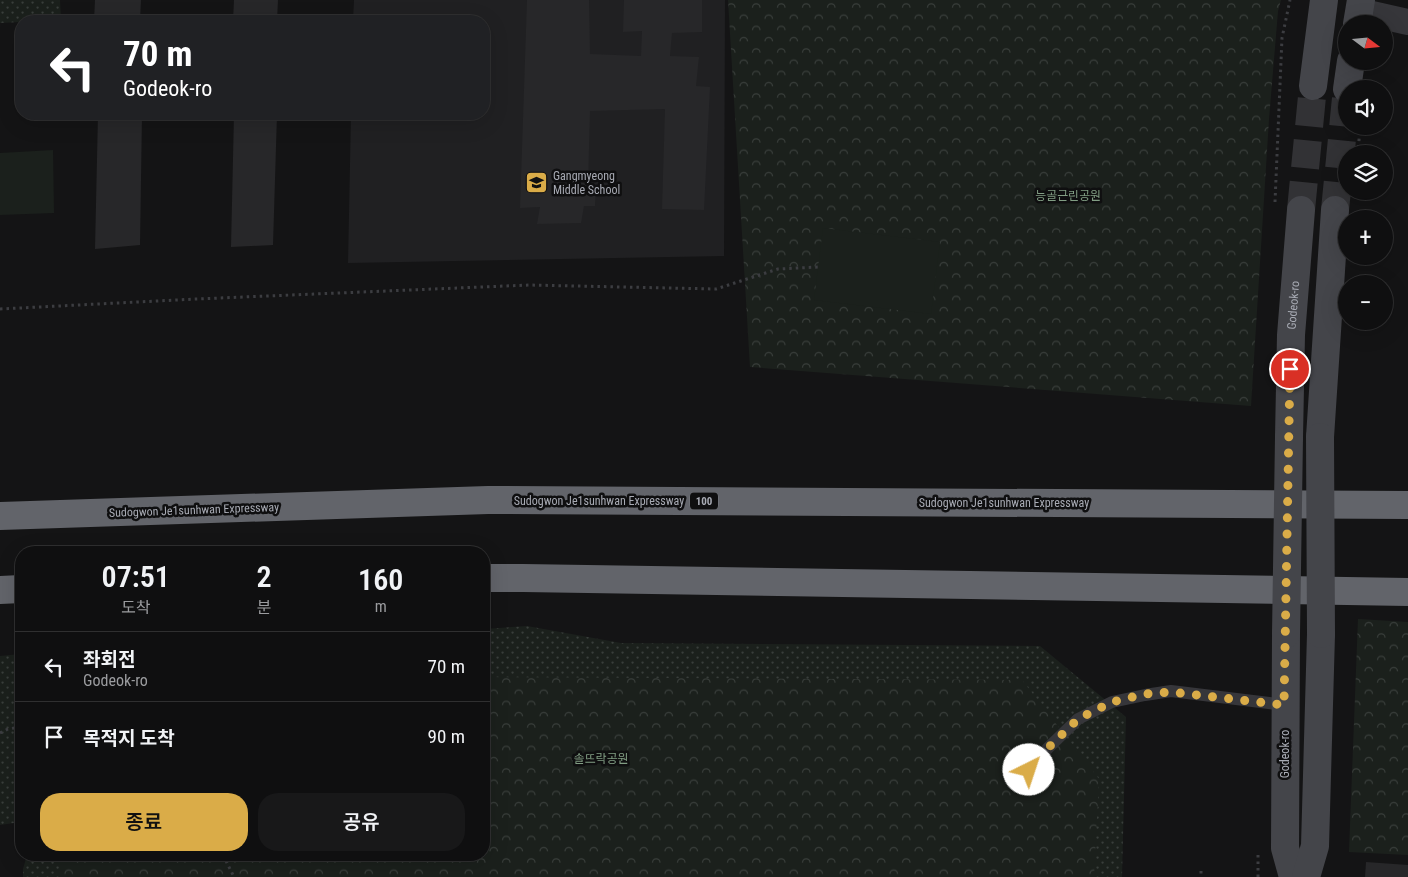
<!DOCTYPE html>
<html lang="ko">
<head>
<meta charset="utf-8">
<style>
  :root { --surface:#0f0f10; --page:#181819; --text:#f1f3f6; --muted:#9b9c9f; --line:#2f2f30; --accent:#daac48 }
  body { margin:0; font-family:"Roboto Condensed","Noto Sans KR",sans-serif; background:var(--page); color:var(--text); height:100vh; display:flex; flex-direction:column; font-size:19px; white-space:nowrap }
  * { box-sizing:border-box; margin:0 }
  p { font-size:16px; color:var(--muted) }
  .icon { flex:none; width:28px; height:28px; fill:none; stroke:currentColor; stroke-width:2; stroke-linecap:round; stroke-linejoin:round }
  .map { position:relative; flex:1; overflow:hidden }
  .side { position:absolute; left:15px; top:546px; width:475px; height:315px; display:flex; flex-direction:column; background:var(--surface); border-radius:20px; box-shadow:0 5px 20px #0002,0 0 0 1px var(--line) }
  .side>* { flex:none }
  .hud { position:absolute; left:15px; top:15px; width:475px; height:105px; border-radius:20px; box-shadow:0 5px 20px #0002,0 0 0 1px var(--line); background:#202124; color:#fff; overflow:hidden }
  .needle { width:32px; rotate:106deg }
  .buttons { position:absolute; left:1338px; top:15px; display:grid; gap:10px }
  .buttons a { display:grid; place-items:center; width:55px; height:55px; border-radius:50%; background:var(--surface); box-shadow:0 5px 20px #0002,0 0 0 1px var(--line); font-size:25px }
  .pin { position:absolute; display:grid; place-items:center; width:42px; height:42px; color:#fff; margin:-21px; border:2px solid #fff; border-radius:50%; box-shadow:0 1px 5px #0007 }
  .me { position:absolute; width:55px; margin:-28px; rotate:41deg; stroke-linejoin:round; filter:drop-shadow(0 0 4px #0008) }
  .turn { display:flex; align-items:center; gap:18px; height:105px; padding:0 25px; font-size:22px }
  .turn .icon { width:65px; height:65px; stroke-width:2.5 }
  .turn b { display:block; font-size:35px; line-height:42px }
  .eta { display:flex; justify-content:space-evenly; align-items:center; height:85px; text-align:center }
  .eta b { font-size:30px; font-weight:600; line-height:35px }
  .button { display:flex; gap:10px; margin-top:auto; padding:10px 25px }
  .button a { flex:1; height:58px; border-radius:20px; background:var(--accent); color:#111; font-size:20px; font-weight:600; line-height:58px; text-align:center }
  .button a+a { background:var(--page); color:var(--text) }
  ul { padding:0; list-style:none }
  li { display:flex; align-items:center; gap:15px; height:70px; padding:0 25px; border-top:1px solid var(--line) }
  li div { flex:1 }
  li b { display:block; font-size:19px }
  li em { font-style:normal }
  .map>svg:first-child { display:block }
  .built { fill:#202022 }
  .grass { fill:url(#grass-dots) }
  .forest { fill:url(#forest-crowns) }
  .garden { fill:#1b201c }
  .building { fill:#272729 }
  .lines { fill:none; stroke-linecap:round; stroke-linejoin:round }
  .secondary-tunnel { stroke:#323235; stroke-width:28; stroke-dasharray:28 14; stroke-linecap:butt }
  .path { stroke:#3c3d41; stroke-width:3; stroke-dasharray:2.5 4; stroke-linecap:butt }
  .service { stroke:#36363a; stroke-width:12 }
  .minor { stroke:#36363a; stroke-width:26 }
  .secondary { stroke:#44454a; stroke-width:28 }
  .motorway { stroke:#62646a; stroke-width:28 }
  .secondary-bridge { stroke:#44454a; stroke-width:28 }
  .route { stroke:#daac48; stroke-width:9; stroke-dasharray:0 16.2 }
  .labels { text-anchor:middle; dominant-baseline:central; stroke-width:5; stroke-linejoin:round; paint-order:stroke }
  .shield { fill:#0f0f10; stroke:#7a7c83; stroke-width:1 }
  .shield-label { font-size:11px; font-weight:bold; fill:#a8abb4 }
  .poi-label { font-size:12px; fill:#a8abb4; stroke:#0f0f10; text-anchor:start }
  .park-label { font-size:12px; fill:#819d83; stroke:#0f0f10 }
  .street-label { font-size:12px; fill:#a8abb4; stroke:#0f0f10 }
</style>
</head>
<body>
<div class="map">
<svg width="1408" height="877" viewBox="0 0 1408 877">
  <defs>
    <pattern id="grass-dots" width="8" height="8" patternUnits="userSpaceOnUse" patternTransform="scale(1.25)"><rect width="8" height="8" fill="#1b201c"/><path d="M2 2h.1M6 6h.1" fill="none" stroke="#393e3b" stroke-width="1.8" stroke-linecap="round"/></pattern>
    <pattern id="forest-crowns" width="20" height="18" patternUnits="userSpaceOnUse" patternTransform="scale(1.25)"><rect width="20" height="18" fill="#1b201c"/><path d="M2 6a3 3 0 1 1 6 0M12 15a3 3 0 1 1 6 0" fill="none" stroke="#393e3b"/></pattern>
  </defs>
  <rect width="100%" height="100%" fill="#141415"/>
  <path class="built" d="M 354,0 L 725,0 L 724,256 L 348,263 L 351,114 L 484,114 L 484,21 L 353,21 Z"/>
  <g class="grass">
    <path d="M 0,0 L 60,0 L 61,21 L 21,21 L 21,22 L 0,23 Z"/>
    <path d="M 527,626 L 621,643 L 1040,646 L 1126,717 L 1122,877 L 23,877 L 23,869 L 27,855 L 484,855 L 484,629 Z"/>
    <path d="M 21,654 L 21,822 L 0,825 L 0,656 Z"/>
  </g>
  <g class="forest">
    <path d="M 728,0 L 1281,0 L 1278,11 L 1269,119 L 1251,406 L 750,367 Z"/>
    <path d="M 1358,619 L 1408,622 L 1408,855 L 1349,852 Z"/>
    <path d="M 484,677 L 1022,680 L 1099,779 L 1094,877 L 59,877 L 62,855 L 484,855 Z"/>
  </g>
  <g class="garden">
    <path d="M 53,150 L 54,213 L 0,215 L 0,153 Z"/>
    <path d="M 823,228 L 940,242 L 931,314 L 814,300 Z"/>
  </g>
  <g class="building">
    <path d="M 95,0 L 141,0 L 140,21 L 94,21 Z"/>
    <path d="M 234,0 L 278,0 L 277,21 L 233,21 Z"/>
    <path d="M 527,0 L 589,0 L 590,54 L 641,56 L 642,31 L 623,32 L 624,0 L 702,0 L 702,32 L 672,33 L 670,56 L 699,57 L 696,86 L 710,87 L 704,210 L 662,209 L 665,109 L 590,111 L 588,186 L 596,185 L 595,206 L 584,206 L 581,223 L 537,224 L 540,207 L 520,208 Z"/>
    <path d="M 98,114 L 142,114 L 140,245 L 95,249 Z"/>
    <path d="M 234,114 L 277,114 L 273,245 L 231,247 Z"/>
    <path d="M 1366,862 L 1408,865 L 1408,877 L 1365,877 Z"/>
  </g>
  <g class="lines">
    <g class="secondary-tunnel">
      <path d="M 1301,210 L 1313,86"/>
      <path d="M 1335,210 L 1346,98"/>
    </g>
    <g class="path">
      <path d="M 1358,154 L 1360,126"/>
      <path d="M 1275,202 L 1282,38 L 1290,0"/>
      <path d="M 0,309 L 196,299 L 529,285 L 716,289 L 778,269 L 818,267"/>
      <path d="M 0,733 L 8,729 L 21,727"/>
      <path d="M 223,855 L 234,877"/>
      <path d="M 1201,871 L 1201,877"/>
      <path d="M 1258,877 L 1258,855"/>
    </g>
    <path class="service" d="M 1029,770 L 1048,748 L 1078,719 L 1112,702 L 1145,695 L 1171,691 L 1285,705"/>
    <path class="minor" d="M 1359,11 L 1408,22"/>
    <g class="secondary">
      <path d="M 1357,24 L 1361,0"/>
      <path d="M 1313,86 L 1324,0"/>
      <path d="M 1347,89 L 1351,61"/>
      <path id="s1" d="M 1289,437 L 1291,335 L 1301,210"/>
      <path d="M 1320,437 L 1335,210"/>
      <path d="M 1286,634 L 1285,848 L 1293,877"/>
      <path d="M 1306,877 L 1315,846 L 1321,634"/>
    </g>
    <g class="motorway">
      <path d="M 0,516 L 488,500 L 1408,505"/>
      <path d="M 484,578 L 523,578 L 1408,592"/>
      <path d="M 0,590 L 21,589"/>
    </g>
    <g class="secondary-bridge">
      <path d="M 1320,437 L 1321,634"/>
      <path d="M 1286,634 L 1289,437"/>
    </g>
  </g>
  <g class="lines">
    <path class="route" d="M 1029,770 L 1048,748 L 1078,719 L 1112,702 L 1145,694 L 1171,692 L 1284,705 L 1290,369"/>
  </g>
  <defs>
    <symbol id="school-square" viewBox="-11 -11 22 22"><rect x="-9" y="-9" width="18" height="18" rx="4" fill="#daac48" stroke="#0f0f10"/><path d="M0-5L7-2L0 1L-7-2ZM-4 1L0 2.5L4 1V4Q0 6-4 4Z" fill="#111"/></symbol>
  </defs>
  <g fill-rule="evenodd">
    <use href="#school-square" x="524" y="170" width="25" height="25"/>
  </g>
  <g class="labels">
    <rect class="shield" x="690" y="492.5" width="28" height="17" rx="4"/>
    <g class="shield-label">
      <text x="704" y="501">100</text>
    </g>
    <g class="poi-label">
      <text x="553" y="176">Gangmyeong<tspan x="553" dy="14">Middle School</tspan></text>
    </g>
    <g class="park-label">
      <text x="1068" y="196">능골근린공원</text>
      <text x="601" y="759">솔뜨락공원</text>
    </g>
    <g class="street-label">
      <text stroke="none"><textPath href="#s1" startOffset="132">Godeok-ro</textPath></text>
      <text x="599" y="501">Sudogwon Je1sunhwan Expressway</text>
      <text x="1004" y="503">Sudogwon Je1sunhwan Expressway</text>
      <text transform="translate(194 510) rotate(-2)">Sudogwon Je1sunhwan Expressway</text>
      <text transform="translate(1285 754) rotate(-90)">Godeok-ro</text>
    </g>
  </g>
</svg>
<div class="buttons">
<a><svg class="needle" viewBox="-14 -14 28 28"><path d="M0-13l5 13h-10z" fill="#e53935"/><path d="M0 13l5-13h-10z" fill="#9b9c9f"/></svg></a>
<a><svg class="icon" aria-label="sound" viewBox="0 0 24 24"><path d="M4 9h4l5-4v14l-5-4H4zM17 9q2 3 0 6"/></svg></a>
<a><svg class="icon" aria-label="layers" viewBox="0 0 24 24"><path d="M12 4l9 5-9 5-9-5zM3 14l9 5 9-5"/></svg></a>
<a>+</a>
<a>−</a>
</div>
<div class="pin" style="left:1290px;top:369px;background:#d93025"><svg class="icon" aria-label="arrive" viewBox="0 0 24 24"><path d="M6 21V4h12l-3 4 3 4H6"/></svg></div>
<svg class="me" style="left:1029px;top:770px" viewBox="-20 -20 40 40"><circle r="19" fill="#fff"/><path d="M0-13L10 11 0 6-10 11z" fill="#daac48"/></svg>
<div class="hud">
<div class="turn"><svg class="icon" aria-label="left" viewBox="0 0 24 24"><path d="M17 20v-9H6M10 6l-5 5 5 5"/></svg><div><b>70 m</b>Godeok-ro</div></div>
</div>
<section class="side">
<div class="eta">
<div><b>07:51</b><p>도착</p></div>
<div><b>2</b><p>분</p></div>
<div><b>160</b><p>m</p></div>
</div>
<ul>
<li><svg class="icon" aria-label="left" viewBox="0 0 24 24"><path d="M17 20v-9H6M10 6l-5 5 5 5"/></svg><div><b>좌회전</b><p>Godeok-ro</p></div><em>70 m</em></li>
<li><svg class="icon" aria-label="arrive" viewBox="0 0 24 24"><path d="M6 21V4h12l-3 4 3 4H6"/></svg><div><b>목적지 도착</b></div><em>90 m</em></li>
</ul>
<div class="button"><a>종료</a><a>공유</a></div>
</section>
</div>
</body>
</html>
